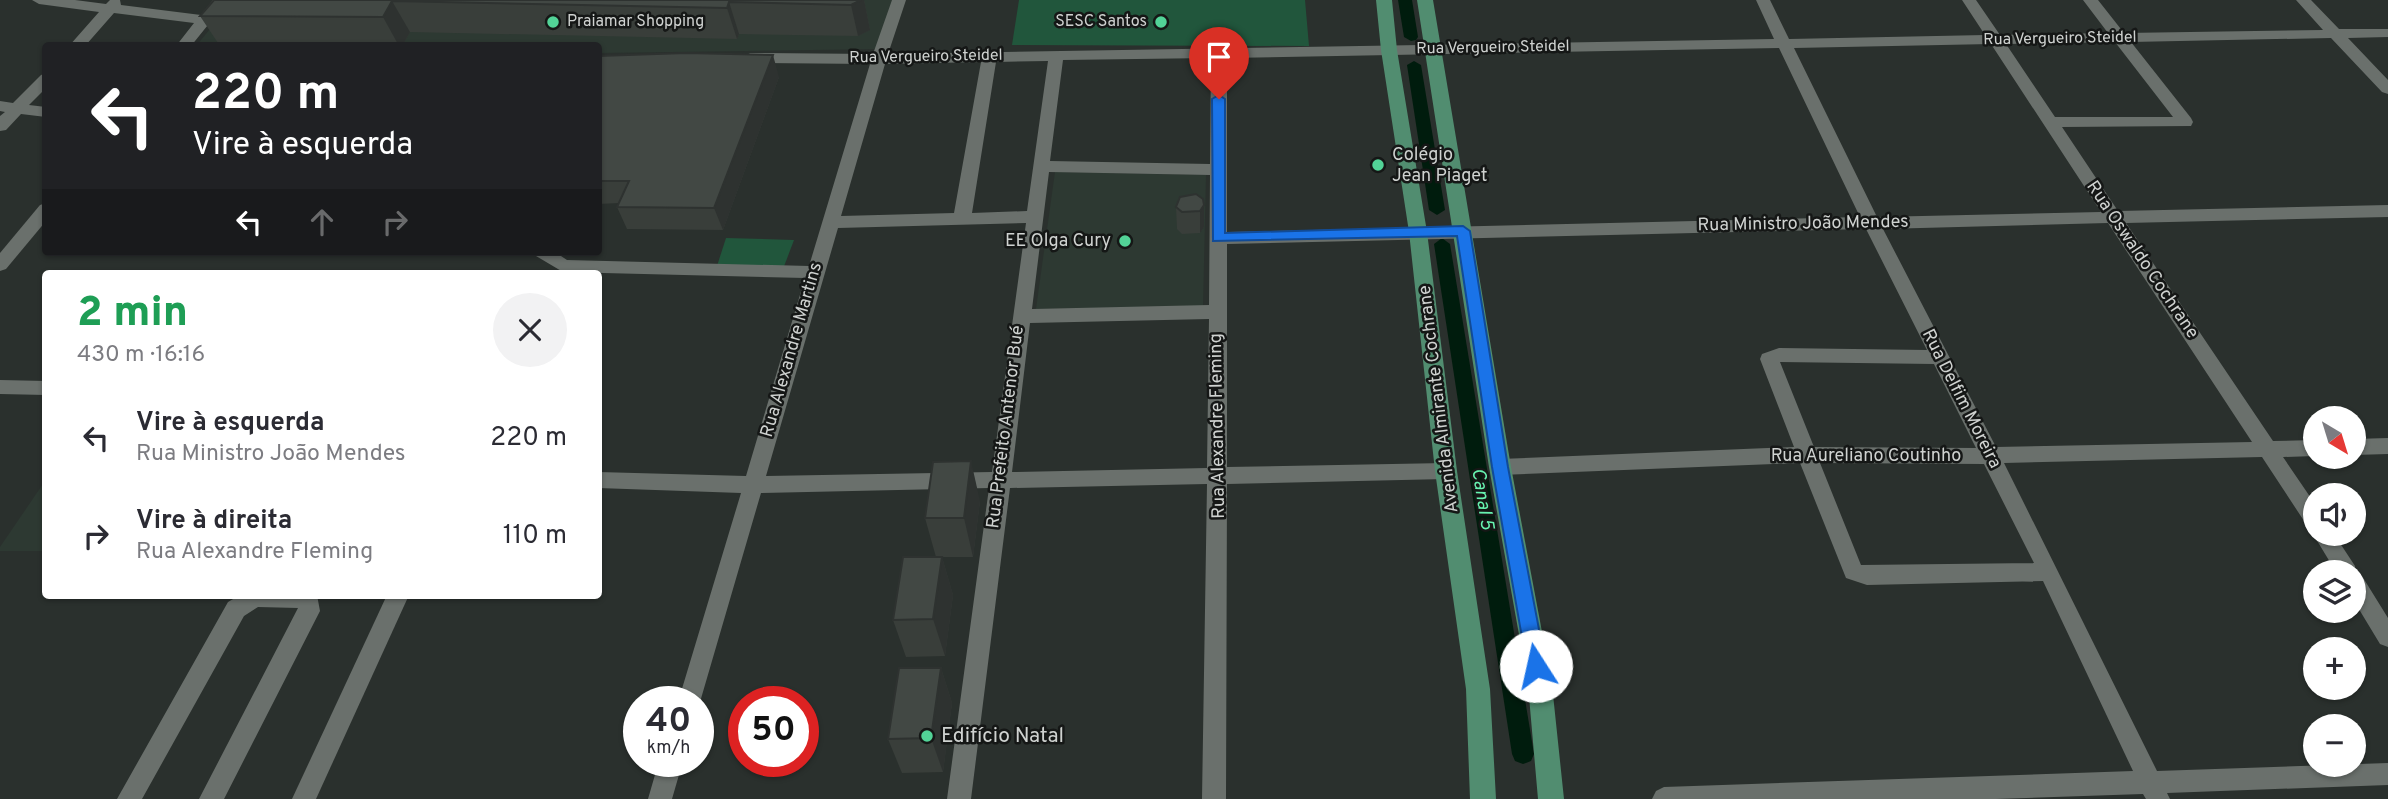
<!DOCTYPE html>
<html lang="pt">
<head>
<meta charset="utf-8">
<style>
  :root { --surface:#fff; --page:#f2f2f3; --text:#2b2b33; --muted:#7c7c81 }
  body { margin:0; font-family:Overpass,sans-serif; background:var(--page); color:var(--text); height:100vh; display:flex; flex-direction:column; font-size:26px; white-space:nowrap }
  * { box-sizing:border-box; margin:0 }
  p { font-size:23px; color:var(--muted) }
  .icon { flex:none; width:38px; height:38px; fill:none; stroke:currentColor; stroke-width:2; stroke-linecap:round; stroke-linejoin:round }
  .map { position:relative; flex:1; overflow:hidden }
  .drawer { position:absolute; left:42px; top:270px; width:560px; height:329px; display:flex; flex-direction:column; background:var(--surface); border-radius:7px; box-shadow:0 2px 5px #0004 }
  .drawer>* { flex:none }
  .top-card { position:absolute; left:42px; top:42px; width:560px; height:214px; border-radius:7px; box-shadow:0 2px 5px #0004; background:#202124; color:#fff; overflow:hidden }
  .needle { width:46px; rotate:142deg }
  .fabs { position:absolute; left:2303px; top:406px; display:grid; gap:14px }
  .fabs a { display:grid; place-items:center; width:63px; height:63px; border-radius:50%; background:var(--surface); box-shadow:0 2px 5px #0004; font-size:35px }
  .speed { position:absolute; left:623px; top:686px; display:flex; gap:14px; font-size:35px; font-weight:700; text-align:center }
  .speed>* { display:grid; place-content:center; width:91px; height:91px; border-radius:50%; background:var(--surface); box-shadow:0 2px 5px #0004; line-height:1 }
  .speed small { font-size:18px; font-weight:400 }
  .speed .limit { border:10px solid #d22; background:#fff; color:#111 }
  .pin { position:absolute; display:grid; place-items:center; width:60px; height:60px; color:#fff; margin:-72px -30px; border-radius:50% 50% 50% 0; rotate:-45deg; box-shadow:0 0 7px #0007 }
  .pin .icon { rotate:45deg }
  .me { position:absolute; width:77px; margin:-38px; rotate:350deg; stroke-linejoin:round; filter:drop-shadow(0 0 5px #0008) }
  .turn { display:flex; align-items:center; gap:24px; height:147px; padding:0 35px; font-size:32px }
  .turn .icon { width:91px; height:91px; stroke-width:2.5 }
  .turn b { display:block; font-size:49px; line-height:60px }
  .lanes { display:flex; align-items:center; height:66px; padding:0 35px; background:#0003; justify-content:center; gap:35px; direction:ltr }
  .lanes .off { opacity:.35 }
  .round { display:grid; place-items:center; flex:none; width:74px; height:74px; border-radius:37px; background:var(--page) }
  .summary { display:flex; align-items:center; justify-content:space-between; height:119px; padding:0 35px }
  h1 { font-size:42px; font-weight:800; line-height:52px; color:#1e9e55 }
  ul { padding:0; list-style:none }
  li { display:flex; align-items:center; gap:21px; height:98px; padding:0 35px }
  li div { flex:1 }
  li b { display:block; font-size:26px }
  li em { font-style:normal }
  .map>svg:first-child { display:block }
  .built { fill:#2d3932 }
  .green { fill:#21563c }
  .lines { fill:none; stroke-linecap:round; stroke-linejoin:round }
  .canal { fill:#001c0d; fill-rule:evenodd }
  .minor { fill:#6a706c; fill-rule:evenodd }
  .major { fill:#518d70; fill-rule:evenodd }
  .wall { fill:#393e3a }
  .shaded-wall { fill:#2e3230 }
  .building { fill:#424844; stroke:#2e3230; stroke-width:2 }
  .route { fill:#1a73e8; stroke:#114b97; stroke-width:2 }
  .poi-dot { fill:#52d397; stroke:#151716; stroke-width:2.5 }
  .labels { text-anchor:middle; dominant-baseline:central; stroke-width:5; stroke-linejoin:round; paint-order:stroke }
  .far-poi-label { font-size:16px; fill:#cfd2d0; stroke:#151716; text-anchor:start }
  .far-street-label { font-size:16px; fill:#cfd2d0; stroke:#151716 }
  .poi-label { font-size:18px; fill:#cfd2d0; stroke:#151716; text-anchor:start }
  .street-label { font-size:18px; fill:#cfd2d0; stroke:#151716 }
  .water-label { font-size:19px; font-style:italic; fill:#67f3b0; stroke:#151716 }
  .near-poi-label { font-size:21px; fill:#cfd2d0; stroke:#151716; text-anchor:start }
</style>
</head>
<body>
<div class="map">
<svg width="2388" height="799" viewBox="0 0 2388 799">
  <rect width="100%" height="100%" fill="#2a302d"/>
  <g class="built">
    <path d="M 234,0 L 897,0 L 880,49 L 599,53 L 598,46 L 196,46 Z"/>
    <path d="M 1055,172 L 1206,175 L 1203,306 L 1036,309 Z"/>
    <path d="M 45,481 L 45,551 L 0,551 L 0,547 Z"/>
  </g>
  <g class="green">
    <path d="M 1019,0 L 1305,0 L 1309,46 L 1012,45 Z"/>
    <path d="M 726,238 L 794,240 L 783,269 L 717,266 Z"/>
  </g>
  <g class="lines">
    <g class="canal">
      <path d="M 1398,0 L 1412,0 L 1418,37 L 1416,40 L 1411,41 L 1404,37 Z"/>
      <path d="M 1414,61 L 1421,65 L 1445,210 L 1437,215 L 1429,210 L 1407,65 Z"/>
      <path d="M 1442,238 L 1450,244 L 1534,754 L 1531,761 L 1523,764 L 1515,761 L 1512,754 L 1434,244 Z"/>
    </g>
    <g class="minor">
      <path d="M 32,0 L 75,0 L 106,4 L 110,0 L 120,0 L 121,5 L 201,15 L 213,0 L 228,0 L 191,46 L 176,46 L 194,23 L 114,13 L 85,46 L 69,46 L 99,12 L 39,4 Z"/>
      <path d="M 892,0 L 906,0 L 888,54 L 1774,39 L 1756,0 L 1770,0 L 1789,39 L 1985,35 L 1962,0 L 1976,0 L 2000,35 L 2108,33 L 2083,0 L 2098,0 L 2124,33 L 2323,30 L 2296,0 L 2311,0 L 2339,29 L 2388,29 L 2388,37 L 2348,38 L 2388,80 L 2388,94 L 2382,92 L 2331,38 L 2131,42 L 2191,118 L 2193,122 L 2191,126 L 2062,127 L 2118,211 L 2388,205 L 2388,217 L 2126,223 L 2273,441 L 2315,440 L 2315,456 L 2283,457 L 2315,504 L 2315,534 L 2334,534 L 2355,566 L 2356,575 L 2362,576 L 2388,618 L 2388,647 L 2380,644 L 2354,601 L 2354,572 L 2336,572 L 2313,534 L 2315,530 L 2308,527 L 2262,457 L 2004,463 L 2157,771 L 2388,763 L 2388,785 L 2167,793 L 2170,799 L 2146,799 L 2143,794 L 1996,799 L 1652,799 L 1656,791 L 1664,787 L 2133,771 L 2043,581 L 1867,585 L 1846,578 L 1800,463 L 1500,475 L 1493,473 L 1490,467 L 1493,461 L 1500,459 L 1794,447 L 1760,359 L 1762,354 L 1779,348 L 1927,350 L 1866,229 L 1227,244 L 1227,467 L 1446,463 L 1453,465 L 1456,471 L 1453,477 L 1446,479 L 1227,484 L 1226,799 L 1202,799 L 1207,484 L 1010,488 L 971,799 L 947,799 L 989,488 L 761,493 L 700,702 L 698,707 L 698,702 L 678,702 L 741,493 L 598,488 L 598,472 L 746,476 L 805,278 L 563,272 L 536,256 L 533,252 L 555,252 L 567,260 L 809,266 L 870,64 L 750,63 L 742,58 L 750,53 L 873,54 ZM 2115,42 L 2173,117 L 2055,117 L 2006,44 ZM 1991,44 L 2101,212 L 1877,217 L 1794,48 ZM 1779,48 L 1860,217 L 1227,232 L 1227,58 ZM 1211,58 L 1210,164 L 1050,161 L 1063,60 ZM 1048,61 L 1027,211 L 972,213 L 996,62 ZM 981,62 L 954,213 L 841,216 L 885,64 ZM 1049,172 L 1210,175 L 1209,305 L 1032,309 ZM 1026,223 L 992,472 L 766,476 L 838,228 ZM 2108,223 L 2252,442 L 1996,447 L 1883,229 ZM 1209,319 L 1207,468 L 1012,472 L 1030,323 ZM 1780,362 L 1934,364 L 1976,448 L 1814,447 ZM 1820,463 L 1984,464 L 2034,563 L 1861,565 Z"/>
      <path d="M 46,73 L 46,88 L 29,105 L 46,107 L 46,117 L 21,114 L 6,130 L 0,131 L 0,116 L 5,112 L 0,111 L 0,101 L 13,103 L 41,75 Z"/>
      <path d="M 46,203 L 46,221 L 6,269 L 0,271 L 0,253 L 40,205 Z"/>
      <path d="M 0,380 L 46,381 L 46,395 L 0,394 Z"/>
      <path d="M 2388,438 L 2388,454 L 2354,455 L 2354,439 Z"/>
      <path d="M 240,595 L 317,595 L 320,611 L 224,799 L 199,799 L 298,608 L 258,607 L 244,616 L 142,799 L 117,799 L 228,602 Z"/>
      <path d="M 387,595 L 409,595 L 316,799 L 292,799 Z"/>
      <path d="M 659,761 L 683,761 L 672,799 L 648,799 Z"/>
    </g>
    <g class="major">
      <path d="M 1376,0 L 1392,0 L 1397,50 L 1427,232 L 1457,471 L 1490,689 L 1496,799 L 1470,799 L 1466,689 L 1435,471 L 1409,232 L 1381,50 Z"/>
      <path d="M 1417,0 L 1433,0 L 1511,467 L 1552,685 L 1564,799 L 1538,799 L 1528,685 L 1489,467 Z"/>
    </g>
  </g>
  <g class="wall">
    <path d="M 214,0 L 864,0 L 870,30 L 858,36 L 739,34 L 737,39 L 410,32 L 402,46 L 220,46 L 200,16 Z"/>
    <path d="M 598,56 L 779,77 L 723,230 L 627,229 L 617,207 L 619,203 L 598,204 Z"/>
    <path d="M 1196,194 L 1204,227 L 1200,233 L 1182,234 L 1177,229 L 1176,207 Z"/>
    <path d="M 980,501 L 973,557 L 942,557 L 953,595 L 945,656 L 906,657 L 893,620 L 936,557 L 925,518 Z"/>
    <path d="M 941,668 L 952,703 L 943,772 L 902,773 L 888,739 Z"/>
  </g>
  <g class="shaded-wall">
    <path d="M 861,0 L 864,0 L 870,30 L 858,36 L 851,5 Z"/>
    <path d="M 392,1 L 410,32 L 402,46 L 399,46 L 383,17 Z"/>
    <path d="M 729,2 L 739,34 L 737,39 L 727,8 Z"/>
    <path d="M 773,55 L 779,77 L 723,230 L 714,208 Z"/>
    <path d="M 1204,205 L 1204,227 L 1200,233 L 1200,211 Z"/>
    <path d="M 971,461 L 980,501 L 973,557 L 964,518 Z"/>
    <path d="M 942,557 L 953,595 L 945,656 L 933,619 Z"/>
    <path d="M 941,668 L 952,703 L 943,772 L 931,738 Z"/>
  </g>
  <g class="building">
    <path d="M 214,0 L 861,0 L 851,5 L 729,2 L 727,8 L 392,1 L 383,17 L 200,16 Z"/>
    <path d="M 686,53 L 773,55 L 714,208 L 617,207 L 629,181 L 598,181 L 598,56 Z"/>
    <path d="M 1196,194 L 1203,199 L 1204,205 L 1200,211 L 1182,212 L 1176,207 L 1180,197 Z"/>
    <path d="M 971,461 L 964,518 L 925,518 L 933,462 Z"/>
    <path d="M 903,557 L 942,557 L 933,619 L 893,620 Z"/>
    <path d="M 899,668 L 941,668 L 931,738 L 888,739 Z"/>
  </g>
  <path class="route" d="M 1219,95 L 1225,99 L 1225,233 L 1463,226 L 1470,231 L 1508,467 L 1546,666 L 1543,671 L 1536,674 L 1530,671 L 1527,666 L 1492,467 L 1457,236 L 1213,241 L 1212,99 Z"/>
  <g class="poi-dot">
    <circle cx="553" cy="22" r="7"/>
    <circle cx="1161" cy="22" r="7"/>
    <circle cx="1378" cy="165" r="7"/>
    <circle cx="1125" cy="241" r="7"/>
    <circle cx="927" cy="736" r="7"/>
  </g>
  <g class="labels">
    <g class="far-poi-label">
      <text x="567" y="22">Praiamar Shopping</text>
      <text x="1147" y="22" text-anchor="end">SESC Santos</text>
    </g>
    <g class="far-street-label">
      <text transform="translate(2060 39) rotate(-1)">Rua Vergueiro Steidel</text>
      <text transform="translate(1493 48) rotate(-1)">Rua Vergueiro Steidel</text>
      <text transform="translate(926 57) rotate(-1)">Rua Vergueiro Steidel</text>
    </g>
    <g class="poi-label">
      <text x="1392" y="155">Colégio<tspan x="1392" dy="21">Jean Piaget</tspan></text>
      <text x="1111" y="241" text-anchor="end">EE Olga Cury</text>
    </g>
    <g class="street-label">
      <text transform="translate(1803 224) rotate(-1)">Rua Ministro João Mendes</text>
      <text transform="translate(2142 260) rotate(56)">Rua Oswaldo Cochrane</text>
      <text transform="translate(792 350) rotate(-74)">Rua Alexandre Martins</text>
      <text transform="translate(1439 399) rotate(-97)">Avenida Almirante Cochrane</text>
      <text transform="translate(1961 399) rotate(63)">Rua Delfim Moreira</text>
      <text transform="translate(1218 426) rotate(-91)">Rua Alexandre Fleming</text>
      <text transform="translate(1006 427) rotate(-83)">Rua Prefeito Antenor Bué</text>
      <text x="1866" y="456">Rua Aureliano Coutinho</text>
    </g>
    <g class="water-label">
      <text transform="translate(1482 499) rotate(81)">Canal 5</text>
    </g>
    <g class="near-poi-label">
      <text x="941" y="736">Edifício Natal</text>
    </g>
  </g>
</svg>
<div class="fabs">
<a><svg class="needle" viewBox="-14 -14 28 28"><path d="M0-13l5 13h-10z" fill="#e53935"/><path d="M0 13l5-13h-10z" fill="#7c7c81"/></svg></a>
<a><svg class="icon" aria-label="sound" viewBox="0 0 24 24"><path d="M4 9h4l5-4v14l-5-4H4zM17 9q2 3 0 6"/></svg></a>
<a><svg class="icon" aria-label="layers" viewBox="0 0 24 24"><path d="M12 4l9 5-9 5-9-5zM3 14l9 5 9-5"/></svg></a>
<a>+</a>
<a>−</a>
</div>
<div class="speed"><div>40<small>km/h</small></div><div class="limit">50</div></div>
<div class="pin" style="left:1219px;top:99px;background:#d93025"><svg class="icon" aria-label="arrive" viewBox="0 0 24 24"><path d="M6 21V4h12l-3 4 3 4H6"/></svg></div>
<svg class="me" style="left:1536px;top:666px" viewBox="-20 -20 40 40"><circle r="19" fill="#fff"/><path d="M0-13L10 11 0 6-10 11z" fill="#1a73e8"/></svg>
<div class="top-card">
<div class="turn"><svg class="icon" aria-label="left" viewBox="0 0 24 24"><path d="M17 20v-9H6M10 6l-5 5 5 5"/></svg><div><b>220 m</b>Vire à esquerda</div></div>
<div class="lanes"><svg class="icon" aria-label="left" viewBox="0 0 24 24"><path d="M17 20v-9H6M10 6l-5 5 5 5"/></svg><svg class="icon off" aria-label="ahead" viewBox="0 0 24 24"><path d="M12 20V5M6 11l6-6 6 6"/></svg><svg class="icon off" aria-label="right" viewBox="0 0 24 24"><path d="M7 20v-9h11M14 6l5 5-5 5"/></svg></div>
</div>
<section class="drawer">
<div class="summary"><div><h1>2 min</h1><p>430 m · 16:16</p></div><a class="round"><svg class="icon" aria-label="close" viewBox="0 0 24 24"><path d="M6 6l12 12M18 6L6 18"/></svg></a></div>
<ul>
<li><svg class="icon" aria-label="left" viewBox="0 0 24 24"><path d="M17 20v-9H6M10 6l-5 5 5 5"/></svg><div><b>Vire à esquerda</b><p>Rua Ministro João Mendes</p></div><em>220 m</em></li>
<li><svg class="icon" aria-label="right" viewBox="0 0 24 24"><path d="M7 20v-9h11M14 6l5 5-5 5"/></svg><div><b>Vire à direita</b><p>Rua Alexandre Fleming</p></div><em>110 m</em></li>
</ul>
</section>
</div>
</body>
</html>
